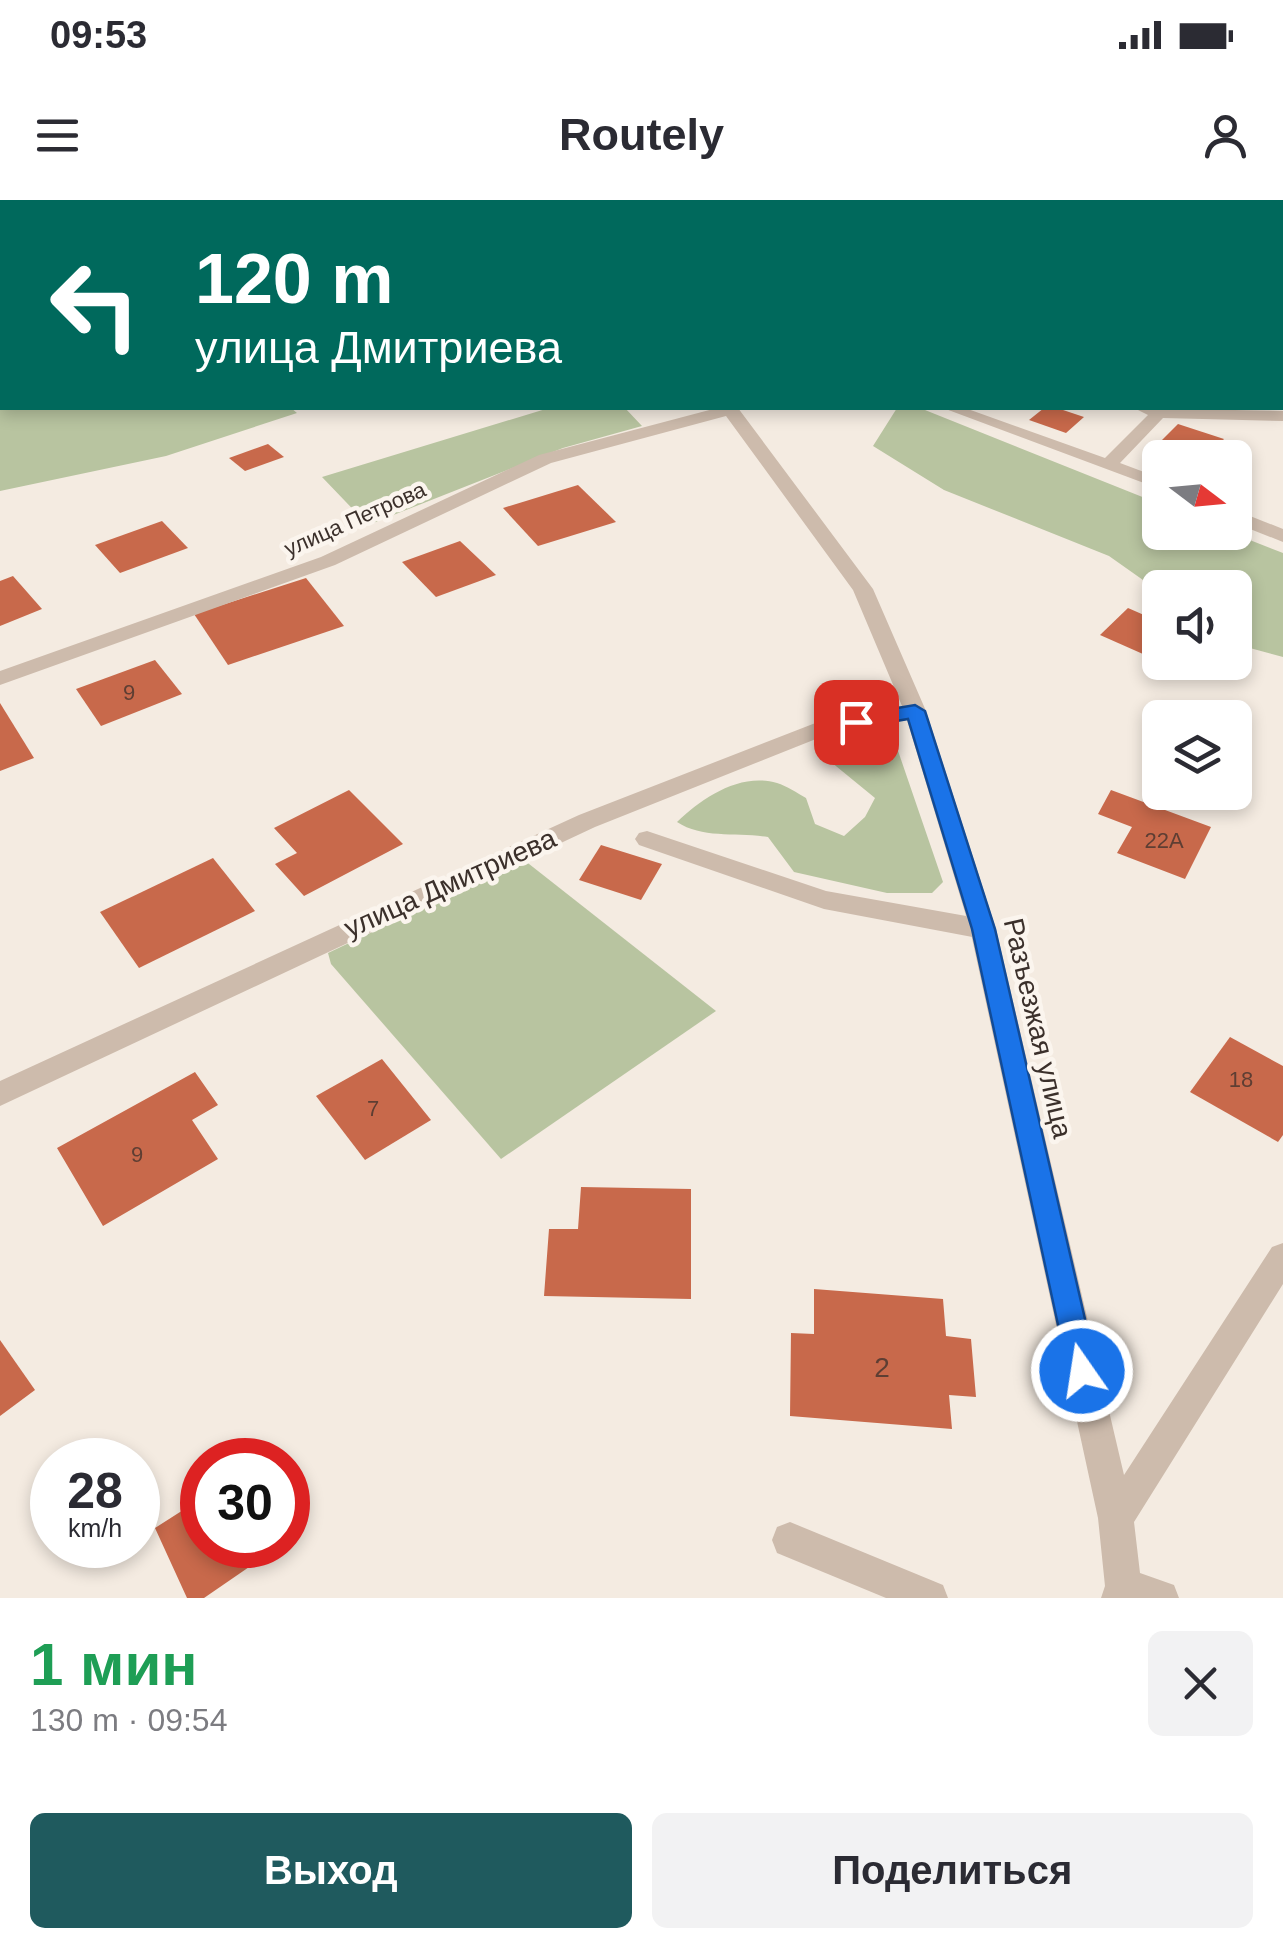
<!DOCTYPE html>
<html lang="ru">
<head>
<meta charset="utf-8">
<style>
  :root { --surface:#fff; --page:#f2f2f3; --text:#2b2b33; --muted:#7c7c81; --accent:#1f5a5e }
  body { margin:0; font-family:Arial,sans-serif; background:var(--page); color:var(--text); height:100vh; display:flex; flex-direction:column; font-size:38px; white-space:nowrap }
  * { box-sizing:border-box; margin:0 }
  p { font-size:32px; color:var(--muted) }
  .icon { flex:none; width:55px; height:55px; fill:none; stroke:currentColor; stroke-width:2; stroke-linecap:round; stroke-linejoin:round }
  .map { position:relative; height:1398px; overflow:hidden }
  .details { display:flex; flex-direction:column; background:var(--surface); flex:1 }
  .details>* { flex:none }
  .banner { position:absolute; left:0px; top:0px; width:1285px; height:210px; box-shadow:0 5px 15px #0003; background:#00695c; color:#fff; overflow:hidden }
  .needle { width:65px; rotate:106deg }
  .tools { position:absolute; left:1142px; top:240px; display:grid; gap:20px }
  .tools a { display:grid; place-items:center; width:110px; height:110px; border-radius:15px; background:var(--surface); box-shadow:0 5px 15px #0003; font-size:50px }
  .speed { position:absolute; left:30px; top:1238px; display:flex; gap:20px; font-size:50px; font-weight:700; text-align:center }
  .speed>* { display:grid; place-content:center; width:130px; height:130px; border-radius:50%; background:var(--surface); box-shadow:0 5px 15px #0003; line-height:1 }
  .speed small { font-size:25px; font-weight:400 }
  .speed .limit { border:15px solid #d22; background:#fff; color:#111 }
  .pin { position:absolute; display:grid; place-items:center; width:85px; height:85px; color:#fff; margin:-42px; border-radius:20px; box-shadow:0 5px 15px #0006 }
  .me { position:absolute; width:110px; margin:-55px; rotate:347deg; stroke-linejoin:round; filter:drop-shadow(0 0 8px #0008) }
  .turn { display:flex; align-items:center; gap:35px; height:210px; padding:0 30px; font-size:45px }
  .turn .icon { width:130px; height:130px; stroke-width:2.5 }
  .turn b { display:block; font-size:70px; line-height:85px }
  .round { display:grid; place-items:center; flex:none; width:105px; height:105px; border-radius:15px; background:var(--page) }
  .summary { display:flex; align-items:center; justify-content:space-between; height:170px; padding:0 30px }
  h1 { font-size:60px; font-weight:800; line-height:75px; color:#1e9e55 }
  .action { display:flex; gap:20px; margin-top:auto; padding:20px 30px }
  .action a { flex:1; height:115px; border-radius:15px; background:var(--accent); color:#fff; font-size:40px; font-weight:800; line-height:115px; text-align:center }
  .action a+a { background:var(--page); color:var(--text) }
  .status { display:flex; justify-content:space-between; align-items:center; height:70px; padding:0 50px; background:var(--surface); direction:ltr }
  .status svg { height:28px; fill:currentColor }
  header { display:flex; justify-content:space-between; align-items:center; height:130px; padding:0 30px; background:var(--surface); font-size:45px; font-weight:800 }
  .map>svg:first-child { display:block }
  .green { fill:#b8c4a0 }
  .building { fill:#c8694b }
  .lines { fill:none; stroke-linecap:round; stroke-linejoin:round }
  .lane { fill:#cdbbac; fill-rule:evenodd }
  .street { fill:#cdbbac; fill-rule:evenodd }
  .route { fill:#1a73e8; stroke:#114b97; stroke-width:2.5 }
  .labels { text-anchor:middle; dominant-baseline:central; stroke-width:9; stroke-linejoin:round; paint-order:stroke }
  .far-street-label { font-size:22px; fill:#3b302b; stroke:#fbf5ee }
  .number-label { font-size:22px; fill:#5e3e33 }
  .street-label { font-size:28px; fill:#3b302b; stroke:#fbf5ee }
  .near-number-label { font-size:28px; fill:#5e3e33 }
</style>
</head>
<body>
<div class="status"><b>09:53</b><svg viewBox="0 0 49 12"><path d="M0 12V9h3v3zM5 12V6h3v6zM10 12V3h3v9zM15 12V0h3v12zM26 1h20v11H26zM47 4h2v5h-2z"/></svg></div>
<header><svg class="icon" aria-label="menu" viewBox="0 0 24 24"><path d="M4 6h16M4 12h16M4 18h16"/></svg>Routely<svg class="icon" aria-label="person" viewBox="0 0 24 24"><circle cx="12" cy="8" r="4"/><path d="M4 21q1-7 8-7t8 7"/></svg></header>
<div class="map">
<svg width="1283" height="1398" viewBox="0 0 1283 1398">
  <rect width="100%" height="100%" fill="#f4ebe1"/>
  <g class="green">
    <path d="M 0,0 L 329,0 L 2,2 L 2,109 Z"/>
    <path d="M 557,0 L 1129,0 L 1120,2 Z"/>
    <path d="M 0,140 L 2,208 L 291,208 L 297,213 L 166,256 L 0,291 Z"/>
    <path d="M 549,208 L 625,208 L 642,226 L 563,248 L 368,325 L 322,277 Z"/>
    <path d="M 897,208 L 920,208 L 1160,304 L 1160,332 L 1232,333 L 1283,353 L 1283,457 L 1235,444 L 1235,388 L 1160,388 L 1160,392 L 1109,356 L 944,290 L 873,246 Z"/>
    <path d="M 895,542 L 943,682 L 932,693 L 887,693 L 794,672 L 768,637 C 736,632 703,639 677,622 C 702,598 740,572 777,583 C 787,586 797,593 806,598 L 815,624 L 844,636 L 865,617 L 875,598 L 831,562 L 838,555 L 866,556 L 878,547 Z"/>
    <path d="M 524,660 L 716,811 L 501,959 L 331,764 L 328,753 Z"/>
  </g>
  <g class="building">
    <path d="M 1044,208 L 1057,208 L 1084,217 L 1066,233 L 1029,220 Z"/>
    <path d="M 1178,224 L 1224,239 L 1206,258 L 1174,258 L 1152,250 Z"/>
    <path d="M 268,244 L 284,257 L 245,271 L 229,258 Z"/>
    <path d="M 578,285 L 616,322 L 538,346 L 503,308 Z"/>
    <path d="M 162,321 L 188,348 L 120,373 L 95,345 Z"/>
    <path d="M 460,341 L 496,375 L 436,397 L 402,362 Z"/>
    <path d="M 13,376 L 42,409 L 0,426 L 0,381 Z"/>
    <path d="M 306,378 L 344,426 L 228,465 L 194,414 Z"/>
    <path d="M 1128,408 L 1160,422 L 1160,450 L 1152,458 L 1100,435 Z"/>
    <path d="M 155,460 L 182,494 L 101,526 L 76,489 Z"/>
    <path d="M 0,503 L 34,558 L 0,571 Z"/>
    <path d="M 349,590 L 403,644 L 304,696 L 275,664 L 297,653 L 274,628 Z"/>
    <path d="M 1111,590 L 1211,627 L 1185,679 L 1117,653 L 1132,627 L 1098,614 Z"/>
    <path d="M 601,645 L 662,664 L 641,700 L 579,680 Z"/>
    <path d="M 213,658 L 255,711 L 139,768 L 100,712 Z"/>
    <path d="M 1230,837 L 1283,866 L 1283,935 L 1278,942 L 1190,892 Z"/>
    <path d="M 382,859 L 431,920 L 365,960 L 316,896 Z"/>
    <path d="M 195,872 L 218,905 L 192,920 L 218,959 L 103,1026 L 57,948 Z"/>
    <path d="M 581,987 L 691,989 L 691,1099 L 544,1096 L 549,1029 L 578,1029 Z"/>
    <path d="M 814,1089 L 943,1099 L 946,1136 L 971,1139 L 976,1197 L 949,1195 L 952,1229 L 790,1216 L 791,1133 L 814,1134 Z"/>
    <path d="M 0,1140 L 35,1190 L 0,1216 Z"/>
    <path d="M 202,1298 L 202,1345 L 272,1345 L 274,1350 L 204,1398 L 187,1398 L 155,1328 Z"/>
  </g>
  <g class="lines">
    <g class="lane">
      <path d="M 943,208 L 965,208 L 1105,258 L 1148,215 L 1134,208 L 1283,211 L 1283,221 L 1163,218 L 1120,263 L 1160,278 L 1160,289 Z"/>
      <path d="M 1235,310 L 1283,329 L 1283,342 L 1235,323 Z"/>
      <path d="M 647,631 L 826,691 L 983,719 L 992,722 L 996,729 L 992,736 L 983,739 L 824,709 L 639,645 L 635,639 L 639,633 Z"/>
      <path d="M 790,1322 L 943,1385 L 948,1398 L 886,1398 L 777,1353 L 772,1340 L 777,1327 Z"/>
    </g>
    <g class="street">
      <path d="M 529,0 L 544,0 L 546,2 L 531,2 Z"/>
      <path d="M 1175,0 L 1189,0 L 1189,2 L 1176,2 Z"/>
      <rect x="1282" y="117" width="1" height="10"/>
      <path d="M 717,208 L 738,208 L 873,389 L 926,511 L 996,729 L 1124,1275 L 1272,1047 L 1283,1043 L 1283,1084 L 1134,1322 L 1140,1373 L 1174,1385 L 1179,1398 L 1101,1398 L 1105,1386 L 1098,1318 L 970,729 L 907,520 L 831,533 L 595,627 L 0,906 L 0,881 L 579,615 L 818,522 L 902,506 L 853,390 L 726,216 L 551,263 L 335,365 L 0,485 L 0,471 L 321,357 L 539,255 Z"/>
    </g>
  </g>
  <path class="route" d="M 915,505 L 925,511 L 995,729 L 1097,1171 L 1093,1181 L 1082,1185 L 1072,1181 L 1068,1171 L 972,729 L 908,519 L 856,528 L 846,522 L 856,515 Z"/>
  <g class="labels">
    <g class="far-street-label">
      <text transform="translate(355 319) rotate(-24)">улица Петрова</text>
    </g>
    <g class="number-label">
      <text x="129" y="492">9</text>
      <text x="1164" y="640">22А</text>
      <text x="1241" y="879">18</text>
      <text x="373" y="908">7</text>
      <text x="137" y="954">9</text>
    </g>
    <g class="street-label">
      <text transform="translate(450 683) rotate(-24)">улица Дмитриева</text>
      <text transform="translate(1038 828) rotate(77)">Разъезжая улица</text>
    </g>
    <g class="near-number-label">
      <text x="882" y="1167">2</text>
    </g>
  </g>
</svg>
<div class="tools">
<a><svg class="needle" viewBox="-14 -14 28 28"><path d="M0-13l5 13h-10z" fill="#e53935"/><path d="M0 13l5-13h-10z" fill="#7c7c81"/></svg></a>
<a><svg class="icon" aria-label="sound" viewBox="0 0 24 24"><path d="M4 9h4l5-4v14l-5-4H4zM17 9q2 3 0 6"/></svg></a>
<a><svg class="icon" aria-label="layers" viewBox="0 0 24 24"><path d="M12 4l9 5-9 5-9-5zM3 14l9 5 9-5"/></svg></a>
</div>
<div class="speed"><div>28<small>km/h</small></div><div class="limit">30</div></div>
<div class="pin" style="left:856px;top:522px;background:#d93025"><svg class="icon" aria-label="arrive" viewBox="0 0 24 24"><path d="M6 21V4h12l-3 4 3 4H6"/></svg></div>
<svg class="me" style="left:1082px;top:1171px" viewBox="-20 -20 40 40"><circle r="17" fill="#1a73e8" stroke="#fff" stroke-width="3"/><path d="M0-11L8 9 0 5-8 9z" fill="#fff"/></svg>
<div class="banner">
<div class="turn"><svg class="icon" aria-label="left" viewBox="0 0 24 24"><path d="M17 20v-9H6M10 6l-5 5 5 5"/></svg><div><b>120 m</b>улица Дмитриева</div></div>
</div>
</div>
<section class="details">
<div class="summary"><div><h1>1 мин</h1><p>130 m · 09:54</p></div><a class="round"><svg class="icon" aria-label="close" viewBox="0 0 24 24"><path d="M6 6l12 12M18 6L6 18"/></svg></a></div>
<div class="action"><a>Выход</a><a>Поделиться</a></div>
</section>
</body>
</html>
